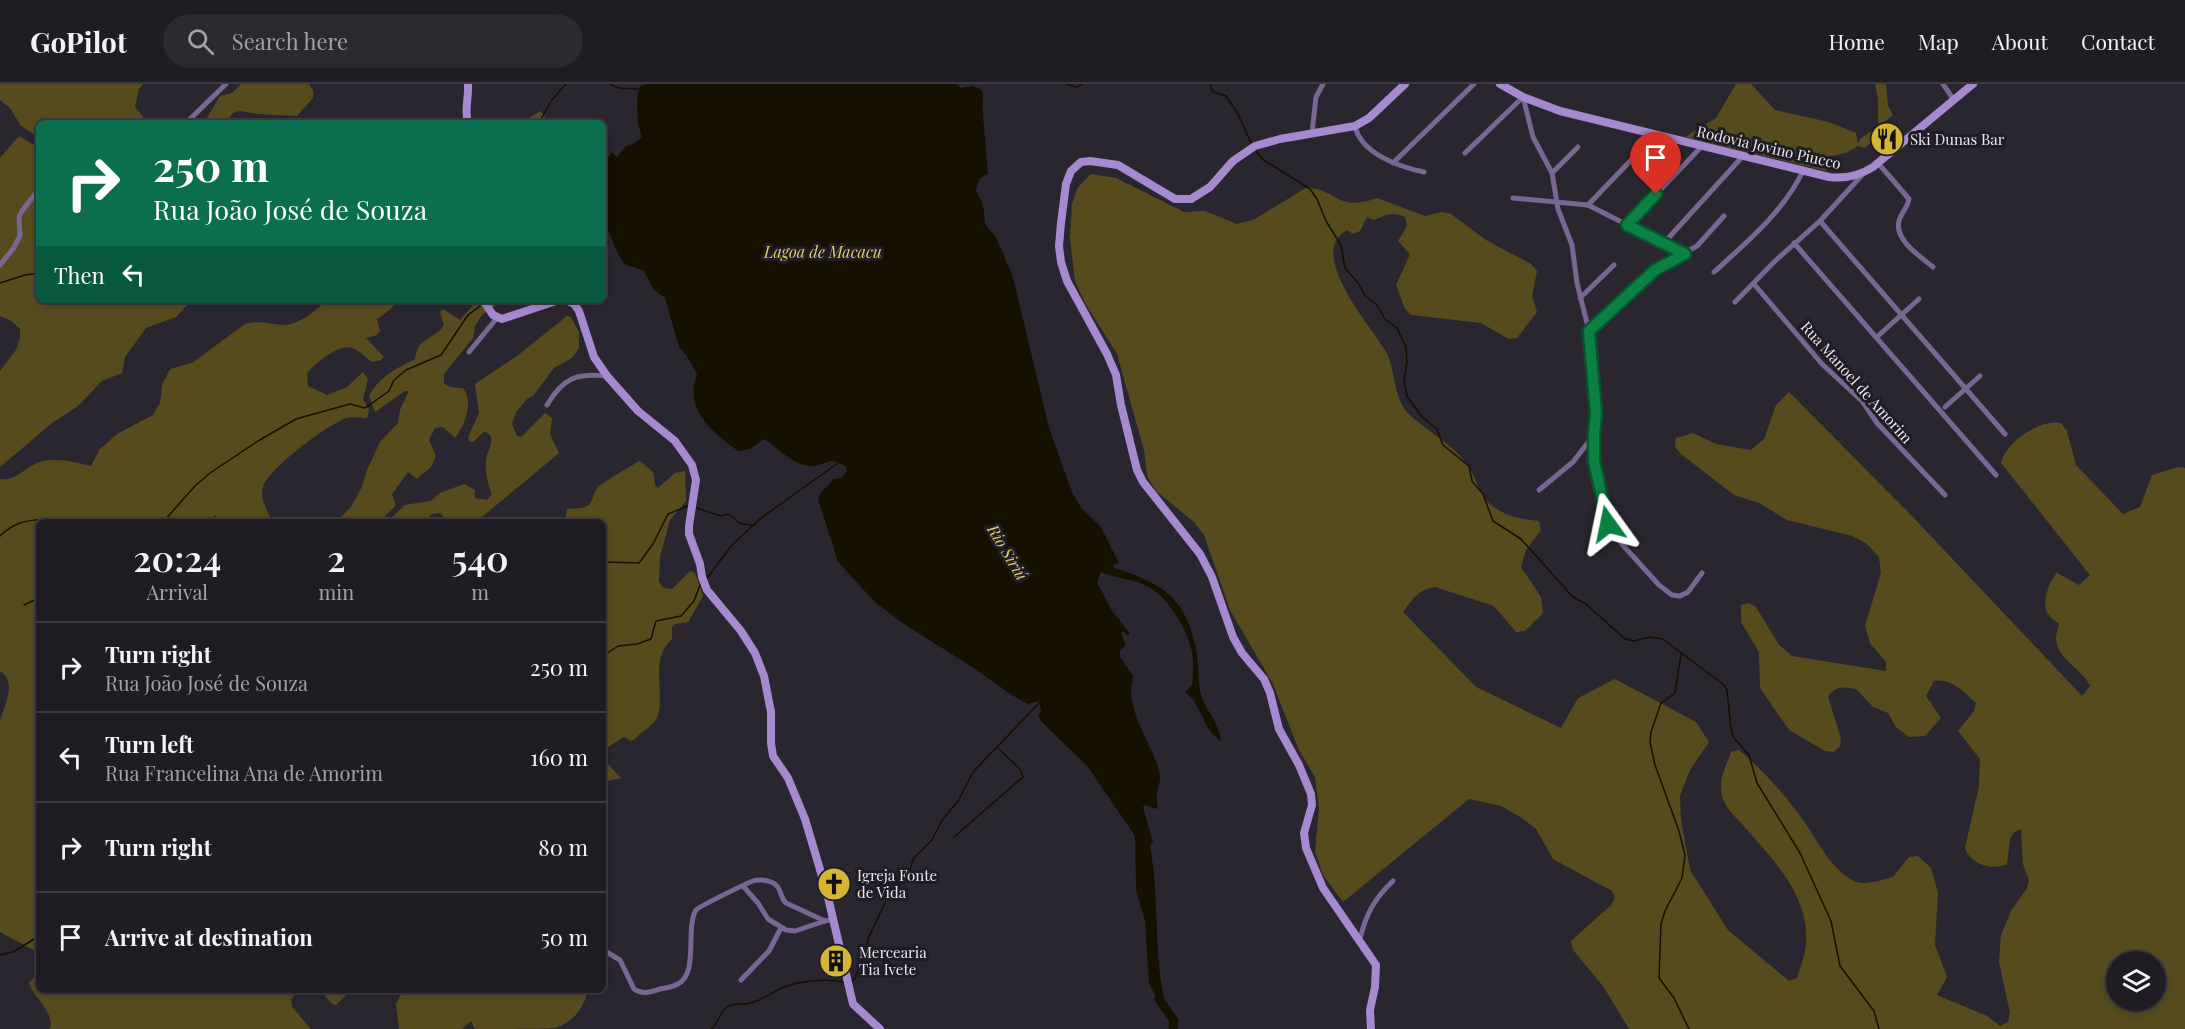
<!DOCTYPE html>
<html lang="en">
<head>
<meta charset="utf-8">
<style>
  :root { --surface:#201c24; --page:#2d2931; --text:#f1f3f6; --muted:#a2a1a6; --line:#3d3a41 }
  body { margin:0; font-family:"Playfair Display",serif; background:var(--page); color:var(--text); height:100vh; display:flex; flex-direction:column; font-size:22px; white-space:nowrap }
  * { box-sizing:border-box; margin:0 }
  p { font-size:20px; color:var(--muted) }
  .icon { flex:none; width:33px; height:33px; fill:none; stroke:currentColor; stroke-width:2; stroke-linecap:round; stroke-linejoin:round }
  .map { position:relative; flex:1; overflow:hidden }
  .details { position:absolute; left:36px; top:435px; width:570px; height:474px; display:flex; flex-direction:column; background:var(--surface); border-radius:9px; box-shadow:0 3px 9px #0003,0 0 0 2px var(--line) }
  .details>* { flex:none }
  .hud { position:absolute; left:36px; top:36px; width:570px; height:183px; border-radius:9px; box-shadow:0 3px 9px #0003,0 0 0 2px var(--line); background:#0b6e4f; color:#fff; overflow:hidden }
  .tools { position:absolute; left:2106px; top:867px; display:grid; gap:12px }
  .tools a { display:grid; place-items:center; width:60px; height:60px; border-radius:50%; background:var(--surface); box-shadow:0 3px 9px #0003,0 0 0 2px var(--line); font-size:30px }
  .pin { position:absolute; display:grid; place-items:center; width:51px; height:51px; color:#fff; margin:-62px -26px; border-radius:50% 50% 50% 0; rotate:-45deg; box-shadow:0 0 6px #0007 }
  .pin .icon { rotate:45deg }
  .me { position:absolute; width:66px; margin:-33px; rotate:348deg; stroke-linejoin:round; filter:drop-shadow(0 0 4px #0008) }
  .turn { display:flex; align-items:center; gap:21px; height:126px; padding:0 18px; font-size:27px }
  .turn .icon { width:78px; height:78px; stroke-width:2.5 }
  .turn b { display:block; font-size:42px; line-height:51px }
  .then { display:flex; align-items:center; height:57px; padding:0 18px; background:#0003; gap:12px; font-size:22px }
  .eta { display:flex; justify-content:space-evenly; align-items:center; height:102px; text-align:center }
  .eta b { font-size:36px; font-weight:600; line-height:42px }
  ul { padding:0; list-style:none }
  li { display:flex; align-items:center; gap:18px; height:90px; padding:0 18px; border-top:2px solid var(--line) }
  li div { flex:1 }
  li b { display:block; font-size:22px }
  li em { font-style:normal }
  header { display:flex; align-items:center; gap:36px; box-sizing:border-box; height:84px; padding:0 30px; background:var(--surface); border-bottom:2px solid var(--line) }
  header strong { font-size:28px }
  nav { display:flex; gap:33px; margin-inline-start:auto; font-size:21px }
  .search { width:420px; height:54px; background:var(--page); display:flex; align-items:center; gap:15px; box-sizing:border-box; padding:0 21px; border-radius:33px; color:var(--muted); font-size:22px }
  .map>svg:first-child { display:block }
  .green { fill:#574b1e; fill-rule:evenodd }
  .water { fill:#151000 }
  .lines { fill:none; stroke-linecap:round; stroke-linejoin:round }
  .stream { stroke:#151000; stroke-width:1.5 }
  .river { stroke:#151000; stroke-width:9 }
  .street { stroke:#786792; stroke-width:5 }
  .secondary { stroke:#a689ce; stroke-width:8 }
  .route-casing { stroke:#07532c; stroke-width:15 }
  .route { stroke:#0b8043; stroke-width:10 }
  .labels { text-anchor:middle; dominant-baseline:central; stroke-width:6; stroke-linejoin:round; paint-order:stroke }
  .poi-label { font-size:15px; fill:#e9e6ed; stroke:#201c26; text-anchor:start }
  .street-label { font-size:15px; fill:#e9e6ed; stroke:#201c26 }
  .water-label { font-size:16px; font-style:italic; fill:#e4ca67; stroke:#201c26 }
</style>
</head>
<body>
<header>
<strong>GoPilot</strong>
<div class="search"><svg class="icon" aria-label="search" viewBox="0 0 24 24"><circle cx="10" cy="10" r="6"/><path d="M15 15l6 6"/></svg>Search here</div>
<nav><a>Home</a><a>Map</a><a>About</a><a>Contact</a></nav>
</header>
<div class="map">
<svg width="2185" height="945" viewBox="0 0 2185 945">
  <rect width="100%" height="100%" fill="#2a2630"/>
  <g class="green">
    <path d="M 0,0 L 143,0 L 139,5 L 135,23 L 148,39 L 39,39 L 39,53 L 21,42 L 10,24 L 0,16 Z"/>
    <path d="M 241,0 L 309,0 L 313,6 L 313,14 L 297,32 L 257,30 L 240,27 L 233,29 L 225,39 L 199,39 L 207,34 L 220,12 L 232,9 Z"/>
    <path d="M 1736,0 L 1751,0 L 1775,26 L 1829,38 L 1856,49 L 1858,60 L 1860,55 L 1878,43 L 1884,50 L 1864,64 L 1858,62 L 1848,68 L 1826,74 L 1827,87 L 1685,53 L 1716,34 Z"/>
    <path d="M 1875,0 L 1886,0 L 1888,22 L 1893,31 L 1878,43 L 1878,14 Z"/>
    <path d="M 540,27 L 545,33 L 547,39 L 516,39 L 533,32 Z"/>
    <path d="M 19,52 L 39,64 L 39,216 L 192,216 L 176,233 L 146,244 L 125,273 L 122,289 L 102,297 L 78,322 L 52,339 L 0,383 L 0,287 L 16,266 L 20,254 L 20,245 L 10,236 L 0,232 L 0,74 Z"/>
    <path d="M 1091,90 L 1116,94 L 1184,128 L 1205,127 L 1237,140 L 1253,136 L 1306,104 C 1336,103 1335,129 1377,114 L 1425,132 L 1442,128 L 1451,130 L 1486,156 L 1531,180 L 1537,187 L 1532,212 L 1537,228 L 1517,254 L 1509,255 L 1481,239 L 1411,231 L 1405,225 L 1396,201 L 1410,170 L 1398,157 L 1407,142 L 1405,133 C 1393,127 1386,131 1374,136 L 1367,133 L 1360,147 L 1353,150 L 1347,146 C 1305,169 1372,243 1386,268 C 1396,286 1393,312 1407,328 C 1423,345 1453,360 1466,379 C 1474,390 1482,414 1492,422 C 1507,433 1521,435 1539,437 L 1541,446 L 1526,466 L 1521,483 L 1541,513 L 1543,529 L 1525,547 L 1516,548 L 1494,522 L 1435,503 C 1419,505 1412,516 1403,528 L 1476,603 L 1561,644 L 1578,614 L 1615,595 L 1696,638 L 1709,658 L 1690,686 L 1680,712 L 1681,736 L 1690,786 L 1728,846 L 1789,897 L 1797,894 C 1800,885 1803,876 1805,867 C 1814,814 1772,775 1741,739 C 1731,728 1721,719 1721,703 C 1720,692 1728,678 1731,668 L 1739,666 C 1761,684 1789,715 1805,739 C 1819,759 1830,783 1852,796 C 1863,803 1881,796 1893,793 L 1909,773 L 1918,772 L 1931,784 L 1938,809 L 1935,861 L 1947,893 L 1937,911 L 1987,932 L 2000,942 L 2008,938 L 2010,929 L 1999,878 L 2001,851 L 2011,827 L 2027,804 L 2029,796 L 2023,780 L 2021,745 L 2014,748 L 2010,755 L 2007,780 C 1992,787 1970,780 1965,764 L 1979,702 L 1980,675 L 1958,647 L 1974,627 L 1976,619 C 1964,608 1951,594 1934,597 L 1926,612 L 1941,634 L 1925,652 L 1909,653 L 1896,643 L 1888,629 L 1873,623 L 1856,605 C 1844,603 1835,601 1828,613 L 1841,654 L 1840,662 L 1834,668 L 1825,667 L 1789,646 L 1760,604 L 1759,568 L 1741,538 L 1741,521 L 1749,519 L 1756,523 L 1779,561 L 1792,572 L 1886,587 L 1886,578 L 1870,559 L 1865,542 L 1881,489 L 1879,473 L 1867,460 L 1852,452 L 1787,436 L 1759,419 L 1734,411 L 1681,370 L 1675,363 L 1676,354 L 1693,349 L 1716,360 L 1751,366 L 1764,355 L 1776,321 L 1789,308 L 1911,431 L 2082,612 L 2090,602 C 2083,585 2056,575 2056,554 C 2056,550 2058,544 2059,540 C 2056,537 2051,534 2048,530 C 2041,520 2049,497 2057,489 L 2079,501 L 2090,491 L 2001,379 C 2006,358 2039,335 2061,339 L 2067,347 L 2076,381 L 2123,430 L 2140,423 L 2152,391 L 2178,383 L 2185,384 L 2185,945 L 1629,945 L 1603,902 L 1573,866 L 1571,857 L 1611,821 L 1615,814 L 1612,807 L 1553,775 L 1536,745 L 1522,734 L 1501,722 L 1469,715 L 1343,818 L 1323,791 L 1315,767 L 1319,724 L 1315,693 L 1298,664 L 1273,600 L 1230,526 L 1204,451 L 1194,438 L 1156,407 L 1147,392 L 1144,366 L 1117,270 L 1085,219 L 1075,197 L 1070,154 L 1072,120 L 1078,103 ZM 2116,878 L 2156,878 L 2156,916 L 2116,916 Z"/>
    <path d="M 327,216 L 398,216 L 391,225 L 377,235 L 380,247 L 377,251 L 366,254 L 384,273 L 381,276 L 372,278 C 366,274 359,266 352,264 C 339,259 315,280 307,289 L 308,302 L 327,311 L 347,303 L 363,288 L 368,295 L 363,315 L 369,326 L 367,334 C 359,334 350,332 344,335 C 326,342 268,385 263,403 C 259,415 268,428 273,438 L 222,438 L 215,431 L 210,438 L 39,438 L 39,604 L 37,619 L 39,632 L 39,869 L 0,848 L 0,636 C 5,622 17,597 0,587 L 0,395 C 16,398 28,380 43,377 C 60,374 75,378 91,382 L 99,366 L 117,350 L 153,331 L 160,319 L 162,301 L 170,285 L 192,279 L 245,240 C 258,236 269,240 282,241 C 300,241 315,227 327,216 Z"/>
    <path d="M 478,216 L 504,216 L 482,231 L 475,242 L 473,254 L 444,290 L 444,299 L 450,303 L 463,304 C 474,318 465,341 455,354 L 443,343 L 435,344 L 429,356 L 436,372 L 431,383 L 417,395 L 408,388 L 392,410 L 396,421 L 379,438 L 336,438 L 351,423 L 362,403 L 367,386 L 380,358 L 398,339 L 400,326 L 409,307 L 405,307 L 375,328 L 369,312 C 379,293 397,284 415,275 C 418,252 435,256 444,241 L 440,228 L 443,225 L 460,236 Z"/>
    <path d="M 567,232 L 571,233 L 579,248 L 579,264 L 572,274 L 554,284 L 533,312 L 527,315 L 516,328 L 512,340 L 517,352 L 521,353 L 545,329 L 552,334 L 550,350 L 559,369 L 476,438 L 448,438 L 440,429 L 431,430 L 426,438 L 387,438 L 405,421 L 430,417 L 440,409 L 464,400 L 475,406 L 475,414 L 487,416 L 492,410 C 487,398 484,384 487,371 C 490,363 492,361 491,352 L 485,347 L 473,358 L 469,357 L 468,353 L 479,329 L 475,300 L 517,272 Z"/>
    <path d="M 640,377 L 653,388 L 655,401 L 658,404 L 675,389 L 685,387 L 686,417 L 670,436 L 660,473 L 659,498 L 664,504 L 672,505 L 690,487 L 695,489 L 703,512 L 688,538 L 675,540 L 672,543 L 672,555 C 651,573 663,604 659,627 C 657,641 643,646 635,655 L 631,657 L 624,653 L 603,666 L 603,438 L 565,438 L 567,425 L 581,424 L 589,421 C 593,415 594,409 598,403 C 599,401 635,379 640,377 Z"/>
    <path d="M 603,675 L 604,676 L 621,694 L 603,698 Z"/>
    <path d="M 39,888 L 39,906 L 300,906 L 291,915 L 292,923 L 311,945 L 49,945 L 51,941 C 51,925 34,914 29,899 Z"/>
    <path d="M 320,906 L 351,906 L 336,921 L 332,920 Z"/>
    <path d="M 403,906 L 436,906 L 451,910 L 458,906 L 588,906 C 584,924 574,937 556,944 C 545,945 490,945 475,945 L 471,937 L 462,945 L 399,945 L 396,920 Z"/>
  </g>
  <path class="water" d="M 646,0 L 957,0 L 961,4 L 972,2 L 981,5 L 983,10 L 983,32 L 988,90 L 979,95 L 976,107 L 983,120 L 985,140 L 996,153 L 1013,193 L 1049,344 L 1072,408 L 1081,424 L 1101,443 L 1119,479 L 1113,481 L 1114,484 C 1164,499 1188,516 1197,570 C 1199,582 1198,595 1200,607 C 1204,625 1219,637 1221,657 C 1201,645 1203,620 1185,608 L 1192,601 C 1193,589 1194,575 1191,564 C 1183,537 1164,506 1137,498 C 1125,494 1112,493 1101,488 L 1097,498 L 1112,527 L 1130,549 L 1128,552 L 1123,547 L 1121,549 L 1126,562 L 1120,566 L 1120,573 L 1133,592 C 1133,597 1131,602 1131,606 C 1132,635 1151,660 1159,686 C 1163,699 1153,711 1158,723 L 1155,725 L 1145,721 L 1143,723 L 1153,758 L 1150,762 C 1160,816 1153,872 1166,923 L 1158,916 L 1149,900 L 1145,837 L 1136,806 L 1135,752 L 1088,683 L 1041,637 L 1038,631 L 1041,627 L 1039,617 L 1028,620 L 1012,611 L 972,583 L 904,540 L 876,519 L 838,478 L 818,415 C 821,405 829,403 833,395 L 841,394 L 847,387 L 846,382 C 825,371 827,383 810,382 C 793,381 778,364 764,355 L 750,365 L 738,367 C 712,348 683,325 697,290 L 687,272 L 679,263 L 665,214 L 654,206 L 644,187 L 625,180 L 618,170 L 603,135 L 603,80 L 612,68 L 617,73 L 626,62 L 633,60 L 642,54 C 637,39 635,17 640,2 Z"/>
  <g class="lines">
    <g class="stream">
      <path d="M 610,0 L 619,4 L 638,5"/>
      <path d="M 1066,0 L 1077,3 L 1082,0"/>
      <path d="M 1210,0 L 1213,8 L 1226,12 L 1238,30 L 1251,59"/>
      <path d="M 539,39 L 551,17 L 566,0"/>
      <path d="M 1256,67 L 1262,75 L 1310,105 L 1317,115 L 1326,137 L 1341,161 L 1345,184 L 1359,200 L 1365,212 L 1377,221 L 1385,235 L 1397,244 L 1406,263 L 1407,278 L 1404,296 L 1407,312 L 1422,333 L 1437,345 L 1443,361 L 1469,382 L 1472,397 L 1483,410 L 1493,437 L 1521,455 L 1572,512 L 1587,521 L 1625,555 L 1634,557 L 1650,553 L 1663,555 L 1724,601 L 1727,606 L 1731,646 L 1734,654 L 1749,671 L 1757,699 L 1800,769 L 1831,837 L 1840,882 L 1874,927 L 1879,945"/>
      <path d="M 0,199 L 25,191 L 39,189"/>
      <path d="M 489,217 L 491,216"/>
      <path d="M 697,424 L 721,432 L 729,430 L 739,439 L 754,442"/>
      <path d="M 163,438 L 195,402 L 210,389 L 258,357 L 296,335 L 350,320 L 365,324 L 389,307 L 394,296 L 406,286 L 441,271 L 468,231 L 480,222"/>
      <path d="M 0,452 C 6,446 12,442 20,439 C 34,434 91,432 105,438"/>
      <path d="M 603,478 L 639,479 L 653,460 L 668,430 L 688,422"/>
      <path d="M 707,494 L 732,461 L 761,434 L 838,379"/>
      <path d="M 24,521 L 39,514"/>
      <path d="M 1681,570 L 1675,609 L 1661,619 L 1651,648 L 1650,658 L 1655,681 L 1679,747 L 1685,771 L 1682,794 L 1665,827 L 1661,840 L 1659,894 L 1674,914 L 1689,945"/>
      <path d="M 603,572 L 618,562 L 637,560 L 651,555 L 656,537 L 681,532 L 694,517 L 700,501"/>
      <path d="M 954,753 L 1023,693 L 1020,685 L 998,664"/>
      <path d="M 0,871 L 13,868 L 39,852"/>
      <path d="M 851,897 L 855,895 L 869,853 L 888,812 L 909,790 L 913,775 L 932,756 L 942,736 L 958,717 L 973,688 L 1040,618"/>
      <path d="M 711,945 C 719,939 719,929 727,923 C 735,918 746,922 754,918 C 765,915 773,907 784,903 C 800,897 827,894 843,898"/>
    </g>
    <path class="river" d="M 1159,915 L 1174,937 L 1173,945"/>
    <g class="street">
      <path d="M 1943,0 L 1954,16"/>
      <path d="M 1523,13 L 1533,53 L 1552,89 L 1558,125 L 1572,161 L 1577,199 L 1589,247 L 1596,329 L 1594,350 L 1594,377 L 1608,440 L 1621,459 L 1659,501 L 1672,511 L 1680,512 L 1688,508 L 1702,489"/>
      <path d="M 186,39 L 226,0"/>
      <path d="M 1355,42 C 1361,70 1400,83 1424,88"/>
      <path d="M 1312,49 L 1316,13 L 1323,0"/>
      <path d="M 1465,69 L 1523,13"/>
      <path d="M 1393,79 L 1474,0"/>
      <path d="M 1878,79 L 1909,115 C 1908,123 1901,129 1899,137 C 1894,156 1921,173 1933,183"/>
      <path d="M 1552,89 L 1578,63"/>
      <path d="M 1513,114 L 1588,121 L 1685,170"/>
      <path d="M 1588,121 L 1656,50"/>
      <path d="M 1820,137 L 2005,350"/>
      <path d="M 1627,141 L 1702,62"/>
      <path d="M 1794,159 L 1996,391"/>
      <path d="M 1663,160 L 1743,72"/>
      <path d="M 0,181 L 13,165 L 20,152 L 19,133 L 22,127 L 39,105"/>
      <path d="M 1714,188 C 1747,158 1784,127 1803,87"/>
      <path d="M 1754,200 L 1822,280 L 1863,318 L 1877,339 L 1945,411"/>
      <path d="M 1580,214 L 1614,181"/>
      <path d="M 438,216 L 444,218 L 448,216"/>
      <path d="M 1735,218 L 1775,177 L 1820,137 L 1863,90"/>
      <path d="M 1589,247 L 1655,186 L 1697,162 L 1724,132"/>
      <path d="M 1879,251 L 1919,215"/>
      <path d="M 469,268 L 497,234"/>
      <path d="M 547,321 C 563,294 576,289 607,292"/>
      <path d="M 1945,323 L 1980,292"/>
      <path d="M 1539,406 L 1573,378 L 1593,352"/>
      <path d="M 743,802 L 758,819 L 768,835 L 786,846 L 795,847 L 825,837"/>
      <path d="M 1360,855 C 1366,830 1374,815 1393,797"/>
      <path d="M 603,866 L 620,876 L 634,905 C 643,911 650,908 660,905 C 665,904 673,903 678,900 C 699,889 685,844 696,826 C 698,823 747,799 753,797 C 758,795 766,796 771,798 C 782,802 779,812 786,819 L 825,837 L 833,835"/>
      <path d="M 741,896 L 769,867 L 781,844"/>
    </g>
    <g class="secondary">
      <path d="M 468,0 C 469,14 464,26 468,39"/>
      <path d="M 1500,0 L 1523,13 L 1560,27 L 1829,93 C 1845,95 1859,92 1873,83 L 1973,0"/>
      <path d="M 483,216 L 493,231 L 502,235 L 559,216"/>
      <path d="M 566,216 L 574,220 L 579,227 L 594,273 L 607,292 L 638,327 L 675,357 L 692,381 L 696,396 L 689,442 L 689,450 L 700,480 L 702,493 L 707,506 L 741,547 L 755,569 L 764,592 L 771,628 L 771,659 L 773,672 L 788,694 L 805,735 L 827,809 L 853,920 L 880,945"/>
      <path d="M 1371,945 L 1370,926 L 1375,903 L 1376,881 L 1323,804 L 1306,764 L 1304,749 L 1312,721 L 1311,710 L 1299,681 L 1279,645 L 1270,609 L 1264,595 L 1242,569 L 1233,553 L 1212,493 L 1200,470 L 1143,398 L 1137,386 L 1121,321 L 1116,291 L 1107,270 L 1067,197 L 1061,178 L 1059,162 L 1061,139 L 1066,100 L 1071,87 L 1081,78 L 1090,77 L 1118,81 L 1175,115 L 1191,115 L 1210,103 L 1233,77 L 1255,62 L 1280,55 L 1355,42 L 1369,34 L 1405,0"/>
    </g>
  </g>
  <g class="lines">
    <defs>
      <path id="route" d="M 1608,440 L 1594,377 L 1594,350 L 1596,329 L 1589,247 L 1655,186 L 1685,170 L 1627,141 L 1656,110"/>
    </defs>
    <use href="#route" class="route-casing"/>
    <use href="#route" class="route"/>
  </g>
  <defs>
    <symbol id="restaurant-disc" viewBox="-11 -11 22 22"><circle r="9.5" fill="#d5b534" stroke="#201c26"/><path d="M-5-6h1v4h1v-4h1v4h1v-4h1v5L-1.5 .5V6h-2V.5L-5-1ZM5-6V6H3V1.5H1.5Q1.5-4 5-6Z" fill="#111"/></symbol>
    <symbol id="church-disc" viewBox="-11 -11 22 22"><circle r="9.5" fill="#d5b534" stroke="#201c26"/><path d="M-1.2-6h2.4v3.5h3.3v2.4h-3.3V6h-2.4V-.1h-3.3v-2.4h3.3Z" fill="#111"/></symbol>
    <symbol id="building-disc" viewBox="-11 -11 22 22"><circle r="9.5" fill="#d5b534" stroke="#201c26"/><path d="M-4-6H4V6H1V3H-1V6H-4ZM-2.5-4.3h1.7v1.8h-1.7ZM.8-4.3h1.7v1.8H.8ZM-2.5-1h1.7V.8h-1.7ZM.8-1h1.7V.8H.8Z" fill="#111"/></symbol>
  </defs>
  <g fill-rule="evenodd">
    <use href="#restaurant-disc" x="1868" y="36" width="38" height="38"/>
    <use href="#church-disc" x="815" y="781" width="38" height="38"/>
    <use href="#building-disc" x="817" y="858" width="38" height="38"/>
  </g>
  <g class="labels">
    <g class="poi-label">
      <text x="1910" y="55">Ski Dunas Bar</text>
      <text x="857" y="791">Igreja Fonte<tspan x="857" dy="17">de Vida</tspan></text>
      <text x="859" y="868">Mercearia<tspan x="859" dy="17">Tia Ivete</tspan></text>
    </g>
    <g class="street-label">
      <text transform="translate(1769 63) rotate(13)">Rodovia Jovino Piucco</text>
      <text transform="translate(1857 298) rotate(48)">Rua Manoel de Amorim</text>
    </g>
    <g class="water-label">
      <text x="823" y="167">Lagoa de Macacu</text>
      <text transform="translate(1008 468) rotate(59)">Rio Siriú</text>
    </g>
  </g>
</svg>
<div class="tools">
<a><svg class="icon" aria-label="layers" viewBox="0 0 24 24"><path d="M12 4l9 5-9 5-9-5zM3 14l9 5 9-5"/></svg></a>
</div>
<div class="pin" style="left:1656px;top:110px;background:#d93025"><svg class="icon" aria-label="arrive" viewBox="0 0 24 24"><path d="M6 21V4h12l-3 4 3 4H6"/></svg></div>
<svg class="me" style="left:1608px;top:440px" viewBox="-20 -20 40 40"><path d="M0-17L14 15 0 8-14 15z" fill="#0b8043" stroke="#fff" stroke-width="4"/></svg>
<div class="hud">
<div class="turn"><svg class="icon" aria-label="right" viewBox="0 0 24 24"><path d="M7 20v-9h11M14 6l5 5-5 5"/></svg><div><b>250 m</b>Rua João José de Souza</div></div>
<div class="then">Then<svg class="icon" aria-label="left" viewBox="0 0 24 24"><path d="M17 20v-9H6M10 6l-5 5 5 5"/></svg></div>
</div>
<section class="details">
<div class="eta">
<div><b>20:24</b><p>Arrival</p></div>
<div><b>2</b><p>min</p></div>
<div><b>540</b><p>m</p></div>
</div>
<ul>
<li><svg class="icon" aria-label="right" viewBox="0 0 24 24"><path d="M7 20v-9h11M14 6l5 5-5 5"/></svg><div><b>Turn right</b><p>Rua João José de Souza</p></div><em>250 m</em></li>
<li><svg class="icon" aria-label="left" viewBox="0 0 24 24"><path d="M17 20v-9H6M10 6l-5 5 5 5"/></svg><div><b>Turn left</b><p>Rua Francelina Ana de Amorim</p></div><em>160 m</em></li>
<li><svg class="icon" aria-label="right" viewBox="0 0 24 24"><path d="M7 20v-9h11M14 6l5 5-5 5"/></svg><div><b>Turn right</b></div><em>80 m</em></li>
<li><svg class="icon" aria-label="arrive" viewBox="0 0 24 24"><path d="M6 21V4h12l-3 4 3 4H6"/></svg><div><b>Arrive at destination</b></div><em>50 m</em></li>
</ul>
</section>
</div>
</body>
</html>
